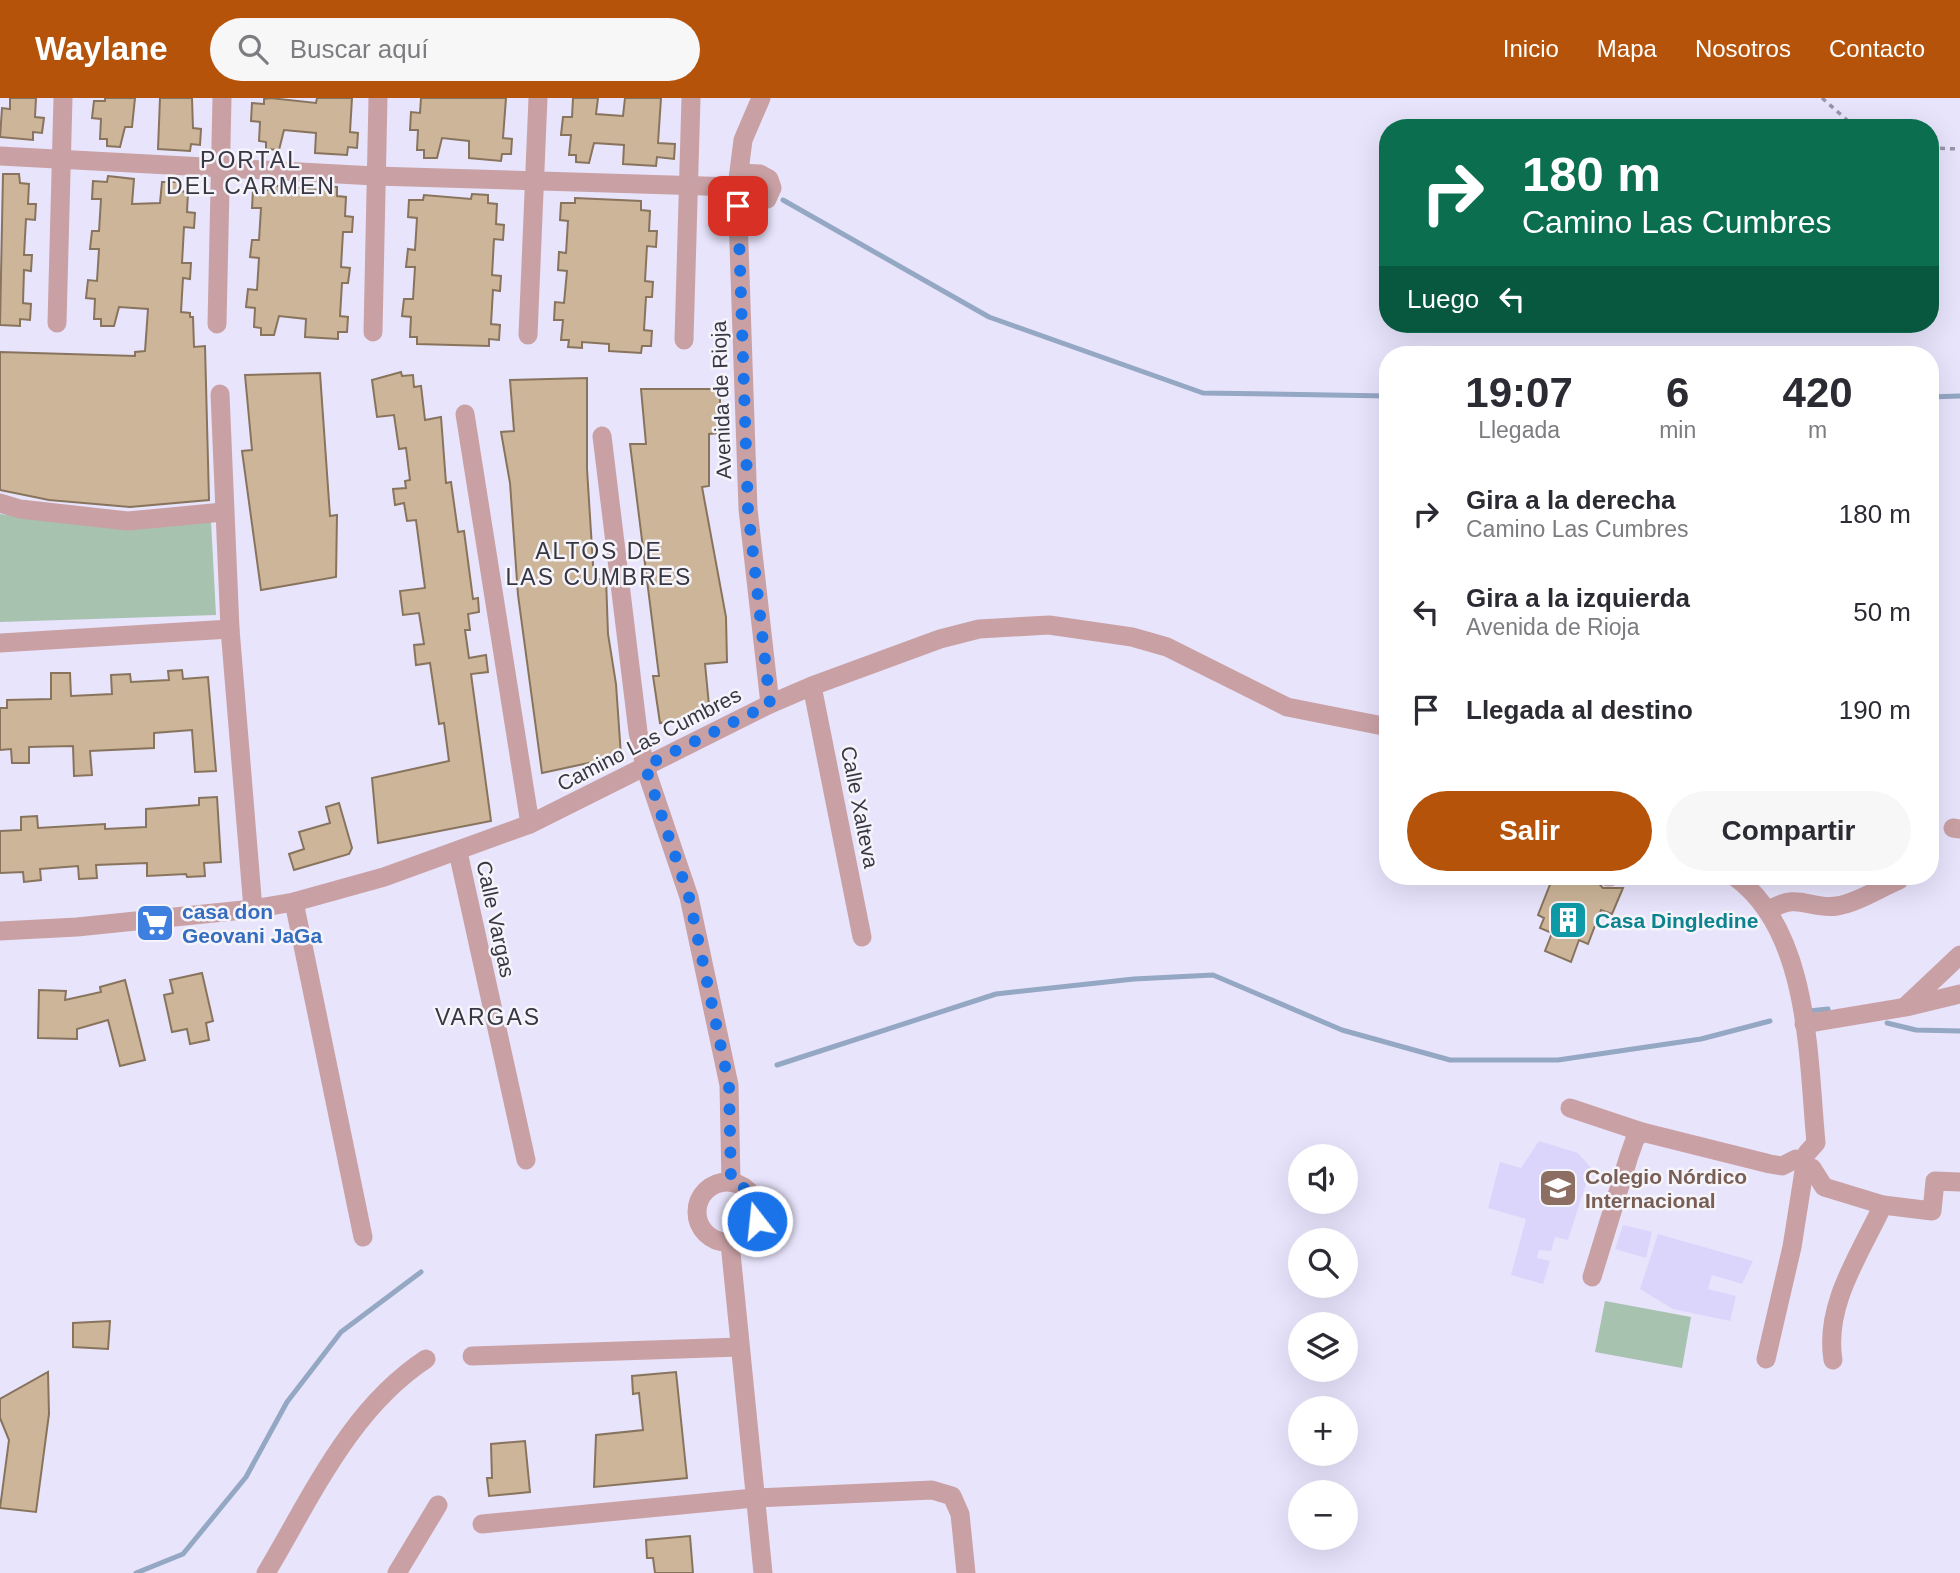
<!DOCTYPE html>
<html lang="es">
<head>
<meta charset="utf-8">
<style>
  :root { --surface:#fff; --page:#f7f7f7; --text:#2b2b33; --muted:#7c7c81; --accent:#b45309 }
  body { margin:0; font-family:Helvetica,sans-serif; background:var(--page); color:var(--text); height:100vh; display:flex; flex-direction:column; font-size:26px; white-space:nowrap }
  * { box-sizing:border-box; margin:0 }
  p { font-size:23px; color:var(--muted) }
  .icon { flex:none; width:38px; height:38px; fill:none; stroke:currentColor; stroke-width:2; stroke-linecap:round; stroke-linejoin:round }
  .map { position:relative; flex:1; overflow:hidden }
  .panel { position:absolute; left:1379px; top:248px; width:560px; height:539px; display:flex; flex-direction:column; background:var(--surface); border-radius:28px; box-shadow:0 7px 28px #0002 }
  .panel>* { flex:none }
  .top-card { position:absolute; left:1379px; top:21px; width:560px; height:214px; border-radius:28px; box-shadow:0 7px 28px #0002; background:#0b6e4f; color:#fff; overflow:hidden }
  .controls { position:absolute; left:1288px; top:1046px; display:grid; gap:14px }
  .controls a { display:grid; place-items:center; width:70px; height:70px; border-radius:50%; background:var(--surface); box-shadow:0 7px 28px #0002; font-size:35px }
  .pin { position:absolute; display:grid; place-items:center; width:60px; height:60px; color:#fff; margin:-30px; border-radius:14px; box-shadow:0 4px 10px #0006 }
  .me { position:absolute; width:77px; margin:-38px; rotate:344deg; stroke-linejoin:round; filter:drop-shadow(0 0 5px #0008) }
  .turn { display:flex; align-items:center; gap:24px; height:147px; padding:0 28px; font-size:32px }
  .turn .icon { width:91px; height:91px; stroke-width:2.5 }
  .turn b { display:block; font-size:49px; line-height:60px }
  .then { display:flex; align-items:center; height:66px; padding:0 28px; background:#0003; gap:14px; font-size:26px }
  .eta { display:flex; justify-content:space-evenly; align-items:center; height:119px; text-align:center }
  .eta b { font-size:42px; font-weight:800; line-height:49px }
  .button { display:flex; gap:14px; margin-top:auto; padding:14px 28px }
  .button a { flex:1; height:80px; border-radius:42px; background:var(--accent); color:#fff; font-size:28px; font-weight:800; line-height:80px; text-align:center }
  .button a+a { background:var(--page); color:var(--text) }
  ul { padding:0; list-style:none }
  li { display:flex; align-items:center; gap:21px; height:98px; padding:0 28px }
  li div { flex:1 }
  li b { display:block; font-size:26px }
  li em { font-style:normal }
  header { display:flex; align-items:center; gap:42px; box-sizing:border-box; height:98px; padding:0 35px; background:var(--accent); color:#fff }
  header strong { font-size:33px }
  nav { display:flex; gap:38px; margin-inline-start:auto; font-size:24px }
  .search { width:490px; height:63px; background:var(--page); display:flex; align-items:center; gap:18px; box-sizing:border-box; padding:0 24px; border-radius:38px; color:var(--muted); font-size:26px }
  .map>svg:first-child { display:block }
  .built { fill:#dcd5fb }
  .green { fill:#a7c2af }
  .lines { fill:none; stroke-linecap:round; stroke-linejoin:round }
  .stream { stroke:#94a7c3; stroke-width:5 }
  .building { fill:#ccb599; stroke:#88745d; stroke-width:2 }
  .path { stroke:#9895a8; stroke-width:3.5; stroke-dasharray:5 5; stroke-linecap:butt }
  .minor { stroke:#c9a1a5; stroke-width:19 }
  .route { stroke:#1a73e8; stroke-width:12; stroke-dasharray:0 21.6 }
  .labels { text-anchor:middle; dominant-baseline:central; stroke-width:5; stroke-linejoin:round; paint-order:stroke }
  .street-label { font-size:21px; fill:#383642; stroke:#f5f4fa }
  .shop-label { font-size:21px; font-weight:bold; fill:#366cbe; stroke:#f5f4fa; text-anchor:start }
  .culture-label { font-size:21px; font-weight:bold; fill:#0d838f; stroke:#f5f4fa; text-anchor:start }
  .education-label { font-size:21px; font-weight:bold; fill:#785e54; stroke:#f5f4fa; text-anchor:start }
  .neighbourhood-label { font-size:23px; letter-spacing:2px; fill:#383642; stroke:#f5f4fa }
</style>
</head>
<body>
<header>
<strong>Waylane</strong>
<div class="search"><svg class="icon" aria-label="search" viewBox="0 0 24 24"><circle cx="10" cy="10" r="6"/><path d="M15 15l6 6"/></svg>Buscar aquí</div>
<nav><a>Inicio</a><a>Mapa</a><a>Nosotros</a><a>Contacto</a></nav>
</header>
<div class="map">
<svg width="1960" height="1475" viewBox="0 0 1960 1475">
  <rect width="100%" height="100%" fill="#e8e4fc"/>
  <g class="built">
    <path d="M 1539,1043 L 1578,1055 L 1591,1070 L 1568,1142 L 1555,1139 L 1551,1153 L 1539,1152 L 1537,1160 L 1550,1163 L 1543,1186 L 1511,1177 L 1526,1121 L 1488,1110 L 1500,1064 L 1521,1070 Z"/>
    <path d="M 1623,1127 L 1652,1134 L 1646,1160 L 1615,1151 Z"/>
    <path d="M 1658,1136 L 1753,1163 L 1742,1186 L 1712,1177 L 1708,1191 L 1736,1198 L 1730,1223 L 1673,1211 L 1640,1191 Z"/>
  </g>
  <g class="green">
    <path d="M 0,416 L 126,431 L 211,423 L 216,517 L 0,524 Z"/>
    <path d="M 1605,1203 L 1691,1219 L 1682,1270 L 1595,1254 Z"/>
  </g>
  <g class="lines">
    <g class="stream">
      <path d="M 783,102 L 989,219 L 1203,295 L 1388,298"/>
      <path d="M 1930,299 L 1960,298"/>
      <path d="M 1809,913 L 1828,911"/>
      <path d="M 1887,925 L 1916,932 L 1960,933"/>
      <path d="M 777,967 L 996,896 L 1134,881 L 1213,877 L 1342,932 L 1450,962 L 1558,962 L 1701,941 L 1770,923"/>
      <path d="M 136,1475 L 183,1456 L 246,1379 L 287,1304 L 341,1234 L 421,1174"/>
    </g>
  </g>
  <g class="building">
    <path d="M 10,0 L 36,0 L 35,19 L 44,20 L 42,35 L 33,34 L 33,42 L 0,39 L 2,10 L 10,11 Z"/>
    <path d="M 105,0 L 135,0 L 132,29 L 125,29 L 120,49 L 107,48 L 107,41 L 100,41 L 101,21 L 92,20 L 94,3 L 105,3 Z"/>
    <path d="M 160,0 L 192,0 L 193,30 L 201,31 L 200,47 L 191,46 L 190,53 L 158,51 Z"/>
    <path d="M 270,0 L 316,5 L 317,0 L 352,0 L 350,34 L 358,35 L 357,50 L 348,49 L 347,57 L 315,55 L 316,35 L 284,32 L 279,52 L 266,51 L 266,44 L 259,43 L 260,24 L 251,23 L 252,5 L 264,6 L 264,1 Z"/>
    <path d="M 421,0 L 506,0 L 503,40 L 512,41 L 511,56 L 502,56 L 501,63 L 469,60 L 469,43 L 442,40 L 437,60 L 424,60 L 424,52 L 417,52 L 418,32 L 410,32 L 411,14 L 420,15 Z"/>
    <path d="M 573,0 L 598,0 L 596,16 L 623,18 L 625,0 L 661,0 L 658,45 L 675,46 L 674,61 L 657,59 L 656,68 L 623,66 L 624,47 L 594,45 L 589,65 L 576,64 L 576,57 L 569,57 L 571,37 L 561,37 L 563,19 L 572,19 Z"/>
    <path d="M 3,76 L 19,76 L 20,85 L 29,86 L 28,106 L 36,106 L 35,122 L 26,121 L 24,157 L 32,157 L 31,173 L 24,172 L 23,205 L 31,206 L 30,222 L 20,221 L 20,228 L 0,227 Z"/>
    <path d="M 108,78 L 134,81 L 132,106 L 160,105 L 162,84 L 178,84 L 178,93 L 188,94 L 187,114 L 195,115 L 194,130 L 184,129 L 182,165 L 191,165 L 190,181 L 183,180 L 181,214 L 190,215 L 190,219 L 193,219 L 194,249 L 205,248 L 209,402 L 130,409 L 49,402 L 0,392 L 0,254 L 135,258 L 135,254 L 145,253 L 148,211 L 119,209 L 114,228 L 101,228 L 101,221 L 94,221 L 95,201 L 86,200 L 88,182 L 97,183 L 99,151 L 90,151 L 92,133 L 99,133 L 101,101 L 92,101 L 93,83 L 107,84 Z"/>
    <path d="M 268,87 L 320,92 L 321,88 L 337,89 L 337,98 L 346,99 L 345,118 L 353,119 L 352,134 L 343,134 L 341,169 L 350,170 L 348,185 L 342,185 L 340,218 L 348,219 L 347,234 L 338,234 L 338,241 L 305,239 L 306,221 L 279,218 L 274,237 L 261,237 L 261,230 L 254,229 L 255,210 L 246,209 L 248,191 L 257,192 L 259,160 L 250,159 L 252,142 L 259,142 L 261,110 L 252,110 L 253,92 L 268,92 Z"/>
    <path d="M 472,96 L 488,97 L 488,105 L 497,106 L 496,126 L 504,127 L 503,142 L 494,141 L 492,177 L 501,178 L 500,193 L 493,192 L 491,226 L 500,227 L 499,242 L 489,241 L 489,248 L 417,246 L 417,239 L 410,239 L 411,219 L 402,218 L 404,201 L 413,201 L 415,169 L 406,169 L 408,151 L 415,152 L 417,120 L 408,119 L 409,102 L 423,102 L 424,97 L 471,101 Z"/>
    <path d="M 575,100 L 641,103 L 641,112 L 650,113 L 649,133 L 657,133 L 656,149 L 647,148 L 645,183 L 653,184 L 652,199 L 646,199 L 644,232 L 652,233 L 651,248 L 642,248 L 641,255 L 609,253 L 609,246 L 582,244 L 582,250 L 568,249 L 569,242 L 561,242 L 563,222 L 554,222 L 555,204 L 564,205 L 567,173 L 558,172 L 559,154 L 566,155 L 568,123 L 560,122 L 561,105 L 575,105 Z"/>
    <path d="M 401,274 L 402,278 L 413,277 L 414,289 L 421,288 L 425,322 L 441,319 L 446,385 L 451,384 L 458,434 L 464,433 L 473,501 L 478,500 L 479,514 L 468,516 L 470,532 L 465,532 L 469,560 L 486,557 L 488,574 L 471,576 L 491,723 L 378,745 L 372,680 L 449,663 L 444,625 L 439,626 L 430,565 L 416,567 L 414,547 L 424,546 L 419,515 L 403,517 L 400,493 L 425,490 L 416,422 L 407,423 L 404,405 L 395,407 L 393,391 L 406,390 L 405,383 L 410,382 L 406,350 L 399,351 L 394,317 L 377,319 L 372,282 Z"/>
    <path d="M 320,275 L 330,418 L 337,417 L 336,479 L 261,492 L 242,353 L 252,352 L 245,277 Z"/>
    <path d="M 587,280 L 587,371 L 594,482 L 606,480 L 608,536 L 616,586 L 621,658 L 542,675 L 518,497 L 510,385 L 501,334 L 514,333 L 510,282 Z"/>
    <path d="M 641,291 L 720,291 L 720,335 L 709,336 L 709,388 L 702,389 L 726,519 L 727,564 L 705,566 L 710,618 L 660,625 L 653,578 L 659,578 L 630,346 L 646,346 Z"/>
    <path d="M 182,572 L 183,581 L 208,579 L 216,673 L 195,674 L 192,632 L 154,635 L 154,650 L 90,653 L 92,677 L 74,678 L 73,648 L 29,649 L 29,665 L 12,665 L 11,651 L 0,652 L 0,610 L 7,610 L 7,602 L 51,601 L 51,575 L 70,575 L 71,598 L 112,596 L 111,577 L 130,576 L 131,584 L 169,582 L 168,573 Z"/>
    <path d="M 217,699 L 221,764 L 204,765 L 205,778 L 187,779 L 186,776 L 147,778 L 147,765 L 96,767 L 97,780 L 79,781 L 78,768 L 40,771 L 41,782 L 24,784 L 23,774 L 0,775 L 0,733 L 21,732 L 21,719 L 37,718 L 38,730 L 105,726 L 105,731 L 146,729 L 146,711 L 199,707 L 199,700 Z"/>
    <path d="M 339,705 L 352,750 L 349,756 L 294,772 L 289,756 L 304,751 L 299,734 L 330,725 L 326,709 Z"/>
    <path d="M 1553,779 L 1593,779 L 1603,790 L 1623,790 L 1612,816 L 1601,812 L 1588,846 L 1579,842 L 1571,864 L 1545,853 L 1552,835 L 1540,830 L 1544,820 L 1538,817 Z"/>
    <path d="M 202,875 L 213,923 L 206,925 L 209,942 L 190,946 L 187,931 L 172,934 L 164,897 L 173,895 L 170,882 Z"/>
    <path d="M 125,882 L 145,962 L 120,968 L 108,922 L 77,931 L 77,941 L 38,940 L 39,892 L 66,893 L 65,902 L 101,894 L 100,889 Z"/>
    <path d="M 110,1223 L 108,1251 L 73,1249 L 73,1225 Z"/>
    <path d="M 48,1274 L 49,1316 L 36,1414 L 0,1410 L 9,1342 L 0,1320 L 0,1301 Z"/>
    <path d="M 676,1274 L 687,1380 L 594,1389 L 596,1337 L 643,1332 L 639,1295 L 633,1296 L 632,1278 Z"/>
    <path d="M 525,1343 L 530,1394 L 489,1398 L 487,1380 L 492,1380 L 491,1346 Z"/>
    <path d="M 690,1438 L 693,1475 L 655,1475 L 653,1460 L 647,1460 L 646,1442 Z"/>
  </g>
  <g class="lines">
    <g class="path">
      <path d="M 1822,0 L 1856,30"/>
      <path d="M 1930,50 L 1960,51"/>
    </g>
    <g class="minor">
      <path d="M 761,0 L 743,42 L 737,89 L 748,411 L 770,606"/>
      <path d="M 0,58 L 375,78 L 737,89"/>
      <path d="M 738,108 L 767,101 L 772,90 L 769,81 L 760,76 L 739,75"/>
      <path d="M 57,225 L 63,0"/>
      <path d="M 217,226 L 222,0"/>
      <path d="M 373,234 L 378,0"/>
      <path d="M 528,237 L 538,0"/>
      <path d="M 684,242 L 691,0"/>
      <path d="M 220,296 L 230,531 L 253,811"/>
      <path d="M 465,316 L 530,726"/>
      <path d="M 602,338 L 638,634 L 645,669 L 689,799 L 729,987 L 731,1083"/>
      <path d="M 0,405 L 20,411 L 128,423 L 223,414"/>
      <path d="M 0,545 L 230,531"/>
      <path d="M 812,588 L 862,839"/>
      <path d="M 1953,730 L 1960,731"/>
      <path d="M 458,754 L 526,1062"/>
      <path d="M 1608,779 L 1610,779"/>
      <path d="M 1735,779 C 1810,833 1808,961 1816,1045 L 1807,1055"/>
      <path d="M 294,804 L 363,1139"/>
      <path d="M 1768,813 C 1798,793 1809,812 1837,808 C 1857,805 1880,790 1899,782"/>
      <path d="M 0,833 L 77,829 L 253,811 L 294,804 L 384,779 L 530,726 L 770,606 L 812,588 L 940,541 L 979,531 L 1049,527 L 1132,539 L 1167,549 L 1287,609 L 1388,629"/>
      <path d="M 1906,908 L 1960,857"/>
      <path d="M 1804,926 L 1906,909 L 1960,896"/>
      <path d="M 1570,1010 L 1642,1034"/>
      <path d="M 1812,1070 L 1824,1089 L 1883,1107 L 1932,1113 L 1935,1083 L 1960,1084"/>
      <circle cx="727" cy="1114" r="30"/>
      <path d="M 730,1145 L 763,1475"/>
      <path d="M 1592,1179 L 1629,1058 L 1635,1041 L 1642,1034 L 1770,1066 L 1782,1068 L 1796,1061"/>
      <path d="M 472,1258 L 740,1249"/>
      <path d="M 1766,1261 L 1792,1149 L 1804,1073"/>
      <path d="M 1833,1262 C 1824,1207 1860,1156 1883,1107"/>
      <path d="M 482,1426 L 754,1400 L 932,1392 L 952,1398 L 960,1416 L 966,1475"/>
      <path d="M 266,1475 C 312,1398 350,1311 426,1261"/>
      <path d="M 397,1475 L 438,1407"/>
    </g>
  </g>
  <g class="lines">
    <path class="route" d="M 738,108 L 748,411 L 770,606 L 645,668 L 689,799 L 729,987 L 731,1083 C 751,1092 757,1100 757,1123"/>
  </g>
  <defs>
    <symbol id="building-square" viewBox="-11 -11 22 22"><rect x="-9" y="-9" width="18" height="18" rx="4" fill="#0f9aa8" stroke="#f5f4fa"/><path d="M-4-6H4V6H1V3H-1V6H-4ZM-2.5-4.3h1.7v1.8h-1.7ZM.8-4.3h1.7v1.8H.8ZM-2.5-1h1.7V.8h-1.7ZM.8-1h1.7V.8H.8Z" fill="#fff"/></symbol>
    <symbol id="supermarket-square" viewBox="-11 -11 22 22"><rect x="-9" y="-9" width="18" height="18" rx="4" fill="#3f7fe0" stroke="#f5f4fa"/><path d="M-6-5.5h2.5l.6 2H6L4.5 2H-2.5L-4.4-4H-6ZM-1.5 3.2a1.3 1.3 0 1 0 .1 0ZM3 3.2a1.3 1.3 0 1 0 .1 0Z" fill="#fff"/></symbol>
    <symbol id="school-square" viewBox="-11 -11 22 22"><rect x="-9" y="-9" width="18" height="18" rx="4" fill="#8d6e63" stroke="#f5f4fa"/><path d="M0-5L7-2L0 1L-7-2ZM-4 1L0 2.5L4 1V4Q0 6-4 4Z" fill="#fff"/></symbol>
  </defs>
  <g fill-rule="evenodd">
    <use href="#building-square" x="1546" y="800" width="44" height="44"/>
    <use href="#supermarket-square" x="133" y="803" width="44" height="44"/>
    <use href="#school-square" x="1536" y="1068" width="44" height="44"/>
  </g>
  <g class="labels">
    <g class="street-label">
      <text transform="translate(721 302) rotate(-92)">Avenida de Rioja</text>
      <text transform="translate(649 641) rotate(-27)">Camino Las Cumbres</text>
      <text transform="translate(860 709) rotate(79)">Calle Xalteva</text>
      <text transform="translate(496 821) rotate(78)">Calle Vargas</text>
    </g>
    <g class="shop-label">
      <text x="182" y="813">casa don<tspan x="182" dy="24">Geovani JaGa</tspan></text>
    </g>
    <g class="culture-label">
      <text x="1595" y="822">Casa Dingledine</text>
    </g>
    <g class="education-label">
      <text x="1585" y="1078">Colegio Nórdico<tspan x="1585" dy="24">Internacional</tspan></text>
    </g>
    <g class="neighbourhood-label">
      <text x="251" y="62">PORTAL<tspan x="251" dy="26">DEL CARMEN</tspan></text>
      <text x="599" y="453">ALTOS DE<tspan x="599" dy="26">LAS CUMBRES</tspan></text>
      <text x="488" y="919">VARGAS</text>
    </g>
  </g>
</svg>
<div class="controls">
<a><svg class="icon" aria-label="sound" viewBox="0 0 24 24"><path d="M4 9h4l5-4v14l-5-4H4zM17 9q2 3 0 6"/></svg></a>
<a><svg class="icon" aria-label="search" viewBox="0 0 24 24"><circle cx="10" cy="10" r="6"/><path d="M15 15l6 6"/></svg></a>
<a><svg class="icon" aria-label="layers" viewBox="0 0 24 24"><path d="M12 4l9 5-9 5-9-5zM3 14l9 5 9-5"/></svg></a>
<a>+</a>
<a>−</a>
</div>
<div class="pin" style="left:738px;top:108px;background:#d93025"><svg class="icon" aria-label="arrive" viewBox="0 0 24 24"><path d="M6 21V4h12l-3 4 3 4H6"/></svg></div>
<svg class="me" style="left:757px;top:1123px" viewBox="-20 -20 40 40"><circle r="17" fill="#1a73e8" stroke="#fff" stroke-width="3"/><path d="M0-11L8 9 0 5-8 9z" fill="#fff"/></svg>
<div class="top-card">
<div class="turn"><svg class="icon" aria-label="right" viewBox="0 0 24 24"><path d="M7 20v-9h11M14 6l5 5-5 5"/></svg><div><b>180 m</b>Camino Las Cumbres</div></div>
<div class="then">Luego<svg class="icon" aria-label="left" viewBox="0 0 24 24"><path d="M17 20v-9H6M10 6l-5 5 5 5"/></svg></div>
</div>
<section class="panel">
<div class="eta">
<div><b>19:07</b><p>Llegada</p></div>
<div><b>6</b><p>min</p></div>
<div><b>420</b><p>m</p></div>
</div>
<ul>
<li><svg class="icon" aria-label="right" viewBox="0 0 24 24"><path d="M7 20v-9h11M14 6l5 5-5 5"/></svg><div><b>Gira a la derecha</b><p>Camino Las Cumbres</p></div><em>180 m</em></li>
<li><svg class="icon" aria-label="left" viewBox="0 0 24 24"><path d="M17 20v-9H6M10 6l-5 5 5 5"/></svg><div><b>Gira a la izquierda</b><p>Avenida de Rioja</p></div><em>50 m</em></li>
<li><svg class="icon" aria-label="arrive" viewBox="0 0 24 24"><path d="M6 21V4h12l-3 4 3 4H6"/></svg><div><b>Llegada al destino</b></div><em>190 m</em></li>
</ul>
<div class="button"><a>Salir</a><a>Compartir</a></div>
</section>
</div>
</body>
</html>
